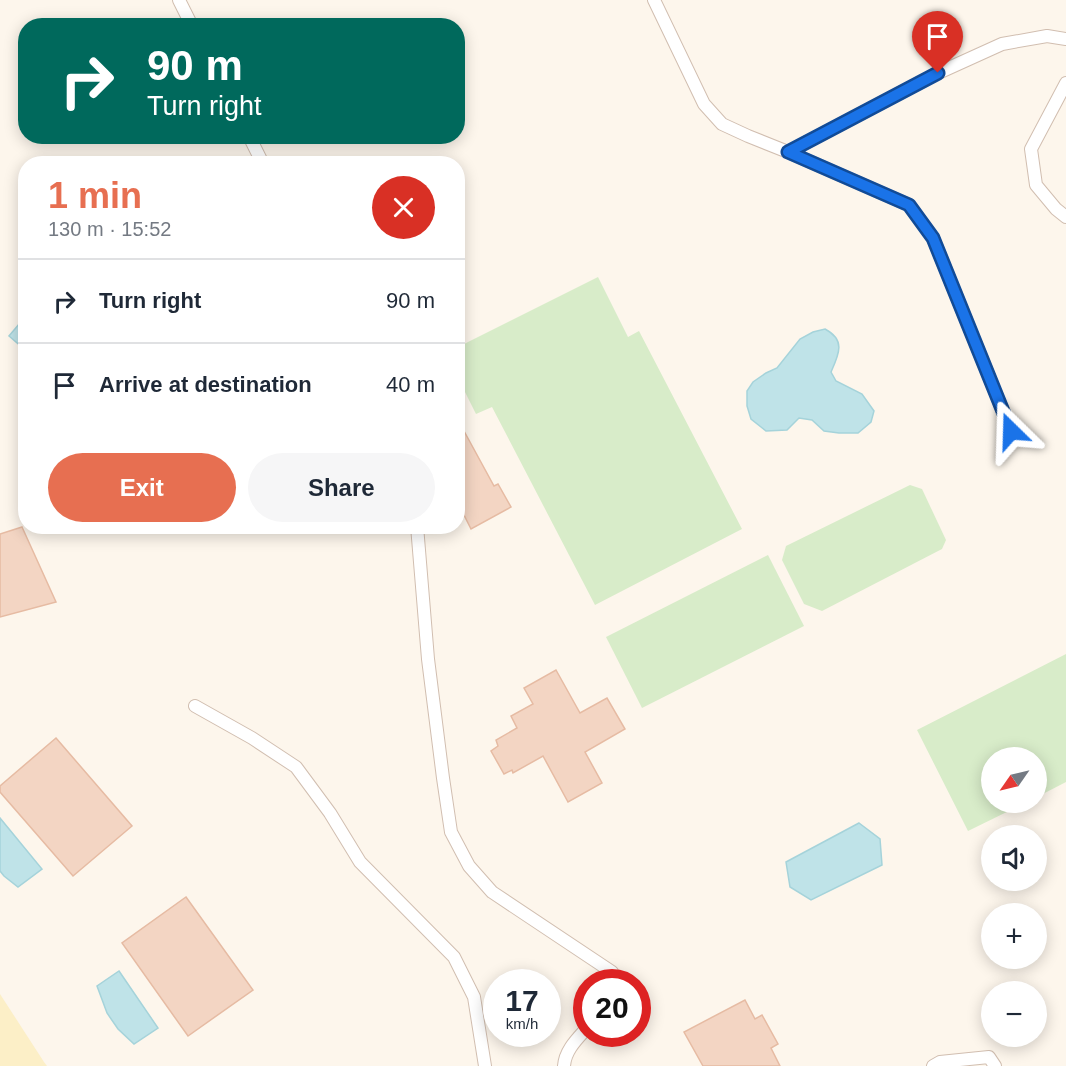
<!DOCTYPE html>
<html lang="en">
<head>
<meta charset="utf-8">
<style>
  :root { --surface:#fff; --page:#f6f6f7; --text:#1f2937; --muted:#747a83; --line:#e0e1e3; --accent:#e76f51 }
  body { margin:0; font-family:Arial,sans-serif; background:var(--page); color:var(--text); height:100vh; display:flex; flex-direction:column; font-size:22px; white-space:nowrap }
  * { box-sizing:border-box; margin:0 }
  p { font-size:20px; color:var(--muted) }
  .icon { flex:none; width:33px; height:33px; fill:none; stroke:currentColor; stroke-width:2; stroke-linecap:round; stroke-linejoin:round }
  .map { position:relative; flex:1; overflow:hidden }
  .sheet { position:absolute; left:18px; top:156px; width:447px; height:378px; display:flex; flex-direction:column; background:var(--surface); border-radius:24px; box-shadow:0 3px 15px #0003 }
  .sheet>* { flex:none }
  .banner { position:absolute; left:18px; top:18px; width:447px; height:126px; border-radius:24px; box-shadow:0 3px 15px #0003; background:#00695c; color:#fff; overflow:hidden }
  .needle { width:39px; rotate:236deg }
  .tools { position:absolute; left:981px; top:747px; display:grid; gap:12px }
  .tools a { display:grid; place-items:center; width:66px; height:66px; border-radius:50%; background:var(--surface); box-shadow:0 3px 15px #0003; font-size:30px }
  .speed { position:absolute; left:483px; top:969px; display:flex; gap:12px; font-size:30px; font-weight:700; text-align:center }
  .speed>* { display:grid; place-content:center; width:78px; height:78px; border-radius:50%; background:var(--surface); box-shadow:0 3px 15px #0003; line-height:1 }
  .speed small { font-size:15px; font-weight:400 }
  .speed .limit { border:9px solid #d22; background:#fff; color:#111 }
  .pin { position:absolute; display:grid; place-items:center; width:51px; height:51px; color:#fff; margin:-62px -26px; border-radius:50% 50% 50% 0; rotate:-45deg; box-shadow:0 0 6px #0007 }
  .pin .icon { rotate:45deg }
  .me { position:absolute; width:66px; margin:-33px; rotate:338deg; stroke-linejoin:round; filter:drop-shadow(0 0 4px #0008) }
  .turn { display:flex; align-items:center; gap:21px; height:126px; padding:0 30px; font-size:27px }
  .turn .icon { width:78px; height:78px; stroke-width:2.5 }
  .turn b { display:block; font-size:42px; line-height:51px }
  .round { display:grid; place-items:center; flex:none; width:63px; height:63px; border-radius:32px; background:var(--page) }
  .overview { display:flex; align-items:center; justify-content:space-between; height:102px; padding:0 30px }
  h1 { font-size:36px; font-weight:700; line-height:45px; color:var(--accent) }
  .primary-button { display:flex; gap:12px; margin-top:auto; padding:12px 30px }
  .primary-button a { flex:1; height:69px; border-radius:36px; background:var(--accent); color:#fff; font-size:24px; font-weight:700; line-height:69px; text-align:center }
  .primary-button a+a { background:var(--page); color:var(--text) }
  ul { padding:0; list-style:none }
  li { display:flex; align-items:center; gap:18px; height:84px; padding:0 30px; border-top:2px solid var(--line) }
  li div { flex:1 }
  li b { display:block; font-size:22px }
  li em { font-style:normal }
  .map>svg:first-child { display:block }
  .green { fill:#d8ecc9 }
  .sand { fill:#fcefc7 }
  .water { fill:#bfe3e8; stroke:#a5d3da; stroke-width:1.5 }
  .building { fill:#f3d5c3; stroke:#e6bba3; stroke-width:1.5 }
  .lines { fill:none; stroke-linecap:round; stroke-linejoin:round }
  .service-casing { stroke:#d1beb0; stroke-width:14 }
  .service { stroke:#fff; stroke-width:12 }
  .route-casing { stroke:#114b97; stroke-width:15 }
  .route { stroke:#1a73e8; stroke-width:10 }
</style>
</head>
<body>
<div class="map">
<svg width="1066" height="1066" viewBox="0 0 1066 1066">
  <rect width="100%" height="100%" fill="#fdf6ec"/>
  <g class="green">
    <path d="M 598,277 L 628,337 L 639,331 L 742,529 L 595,605 L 492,407 L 476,414 L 458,378 L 458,347 Z"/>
    <path d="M 910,485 L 922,489 L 946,540 L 942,549 L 822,611 L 804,604 L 782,560 L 786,546 Z"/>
    <path d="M 768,555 L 804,626 L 642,708 L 606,637 Z"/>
    <path d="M 1066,654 L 1066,782 L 1037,797 L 1036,758 L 992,758 L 992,802 L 1025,803 L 968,831 L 917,730 Z"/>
  </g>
  <path class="sand" d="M 0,994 L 44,1062 L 47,1066 L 0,1066 Z"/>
  <g class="water">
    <path d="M 25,317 L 25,347 L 23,348 L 9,336 Z"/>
    <path d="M 825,329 C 846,340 839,354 831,372 L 836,381 L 862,394 L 874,411 L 871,422 L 858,433 L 839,433 L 824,431 L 812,420 L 799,418 L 787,430 L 766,431 L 751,419 L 747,406 L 747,391 L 753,382 L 766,373 L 777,368 L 800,339 L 813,332 Z"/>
    <path d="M 0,818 L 42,869 L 18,887 L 4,876 L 0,871 Z"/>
    <path d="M 859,823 L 880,839 L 882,865 L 811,900 L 790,887 L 786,862 Z"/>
    <path d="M 119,971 L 158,1028 L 134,1044 L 118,1029 L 107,1013 L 97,986 Z"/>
  </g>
  <g class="building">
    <path d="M 458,420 L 494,486 L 498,484 L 511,507 L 471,529 L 458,503 Z"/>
    <path d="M 22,527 L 56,602 L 0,617 L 0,534 Z"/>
    <path d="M 556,670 L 580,713 L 607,698 L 625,729 L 585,752 L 602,783 L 568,802 L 543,756 L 513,773 L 512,770 L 504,774 L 491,751 L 498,746 L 496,740 L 517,728 L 511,716 L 533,704 L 524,688 Z"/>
    <path d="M 56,738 L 132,826 L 73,876 L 0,792 L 0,786 Z"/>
    <path d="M 186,897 L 253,990 L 188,1036 L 122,943 Z"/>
    <path d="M 745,1000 L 755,1019 L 762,1015 L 778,1044 L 771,1048 L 780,1066 L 703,1066 L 684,1032 Z"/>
  </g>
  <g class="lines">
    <defs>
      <g id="service">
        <path d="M 179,0 L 192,26"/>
        <path d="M 654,0 L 704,104 L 722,124 L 748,136 L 788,152 L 909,205 L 933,238 L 1011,431"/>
        <path d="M 1066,83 L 1031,149 L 1036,185 L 1056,209 L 1066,217"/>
        <path d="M 249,136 L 263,164"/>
        <path d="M 788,152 L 938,73 L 1002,44 L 1047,36 L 1066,39"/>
        <path d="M 417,526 L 428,659 L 443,778 L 451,832 L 469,866 L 492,892 L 612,972 L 611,982"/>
        <path d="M 195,706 L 252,738 L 296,767 L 330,813 L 360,862 L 454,957 L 474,997 L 485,1066"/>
        <path d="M 564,1066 C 565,1051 576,1040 586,1029"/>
        <path d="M 933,1066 L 940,1062 L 989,1057 L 995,1066"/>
      </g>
    </defs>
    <use href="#service" class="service-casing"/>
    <use href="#service" class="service"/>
  </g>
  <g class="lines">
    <defs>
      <path id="route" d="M 938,73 L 788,152 L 909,205 L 933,238 L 1011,431"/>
    </defs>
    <use href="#route" class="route-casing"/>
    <use href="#route" class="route"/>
  </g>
</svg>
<div class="tools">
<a><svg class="needle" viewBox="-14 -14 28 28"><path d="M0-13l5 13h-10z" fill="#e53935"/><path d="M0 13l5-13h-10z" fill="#747a83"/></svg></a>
<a><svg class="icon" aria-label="sound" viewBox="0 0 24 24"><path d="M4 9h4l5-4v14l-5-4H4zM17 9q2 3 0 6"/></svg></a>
<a>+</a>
<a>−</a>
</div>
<div class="speed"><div>17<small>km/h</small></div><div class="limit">20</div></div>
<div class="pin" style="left:938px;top:73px;background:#d93025"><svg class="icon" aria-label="arrive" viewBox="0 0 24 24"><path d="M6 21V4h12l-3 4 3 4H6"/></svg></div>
<svg class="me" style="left:1011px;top:431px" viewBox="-20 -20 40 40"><path d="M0-17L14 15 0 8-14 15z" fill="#1a73e8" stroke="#fff" stroke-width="4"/></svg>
<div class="banner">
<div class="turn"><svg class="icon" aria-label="right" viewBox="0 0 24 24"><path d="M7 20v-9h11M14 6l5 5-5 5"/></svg><div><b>90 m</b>Turn right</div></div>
</div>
<section class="sheet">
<div class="overview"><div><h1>1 min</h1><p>130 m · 15:52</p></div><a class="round" style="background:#d93025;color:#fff"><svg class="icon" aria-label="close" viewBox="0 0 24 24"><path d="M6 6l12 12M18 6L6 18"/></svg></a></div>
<ul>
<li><svg class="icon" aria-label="right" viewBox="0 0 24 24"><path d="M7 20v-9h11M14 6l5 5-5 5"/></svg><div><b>Turn right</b></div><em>90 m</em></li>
<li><svg class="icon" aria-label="arrive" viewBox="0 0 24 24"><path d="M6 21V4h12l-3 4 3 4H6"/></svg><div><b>Arrive at destination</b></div><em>40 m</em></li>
</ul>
<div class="primary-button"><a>Exit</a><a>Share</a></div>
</section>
</div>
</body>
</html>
